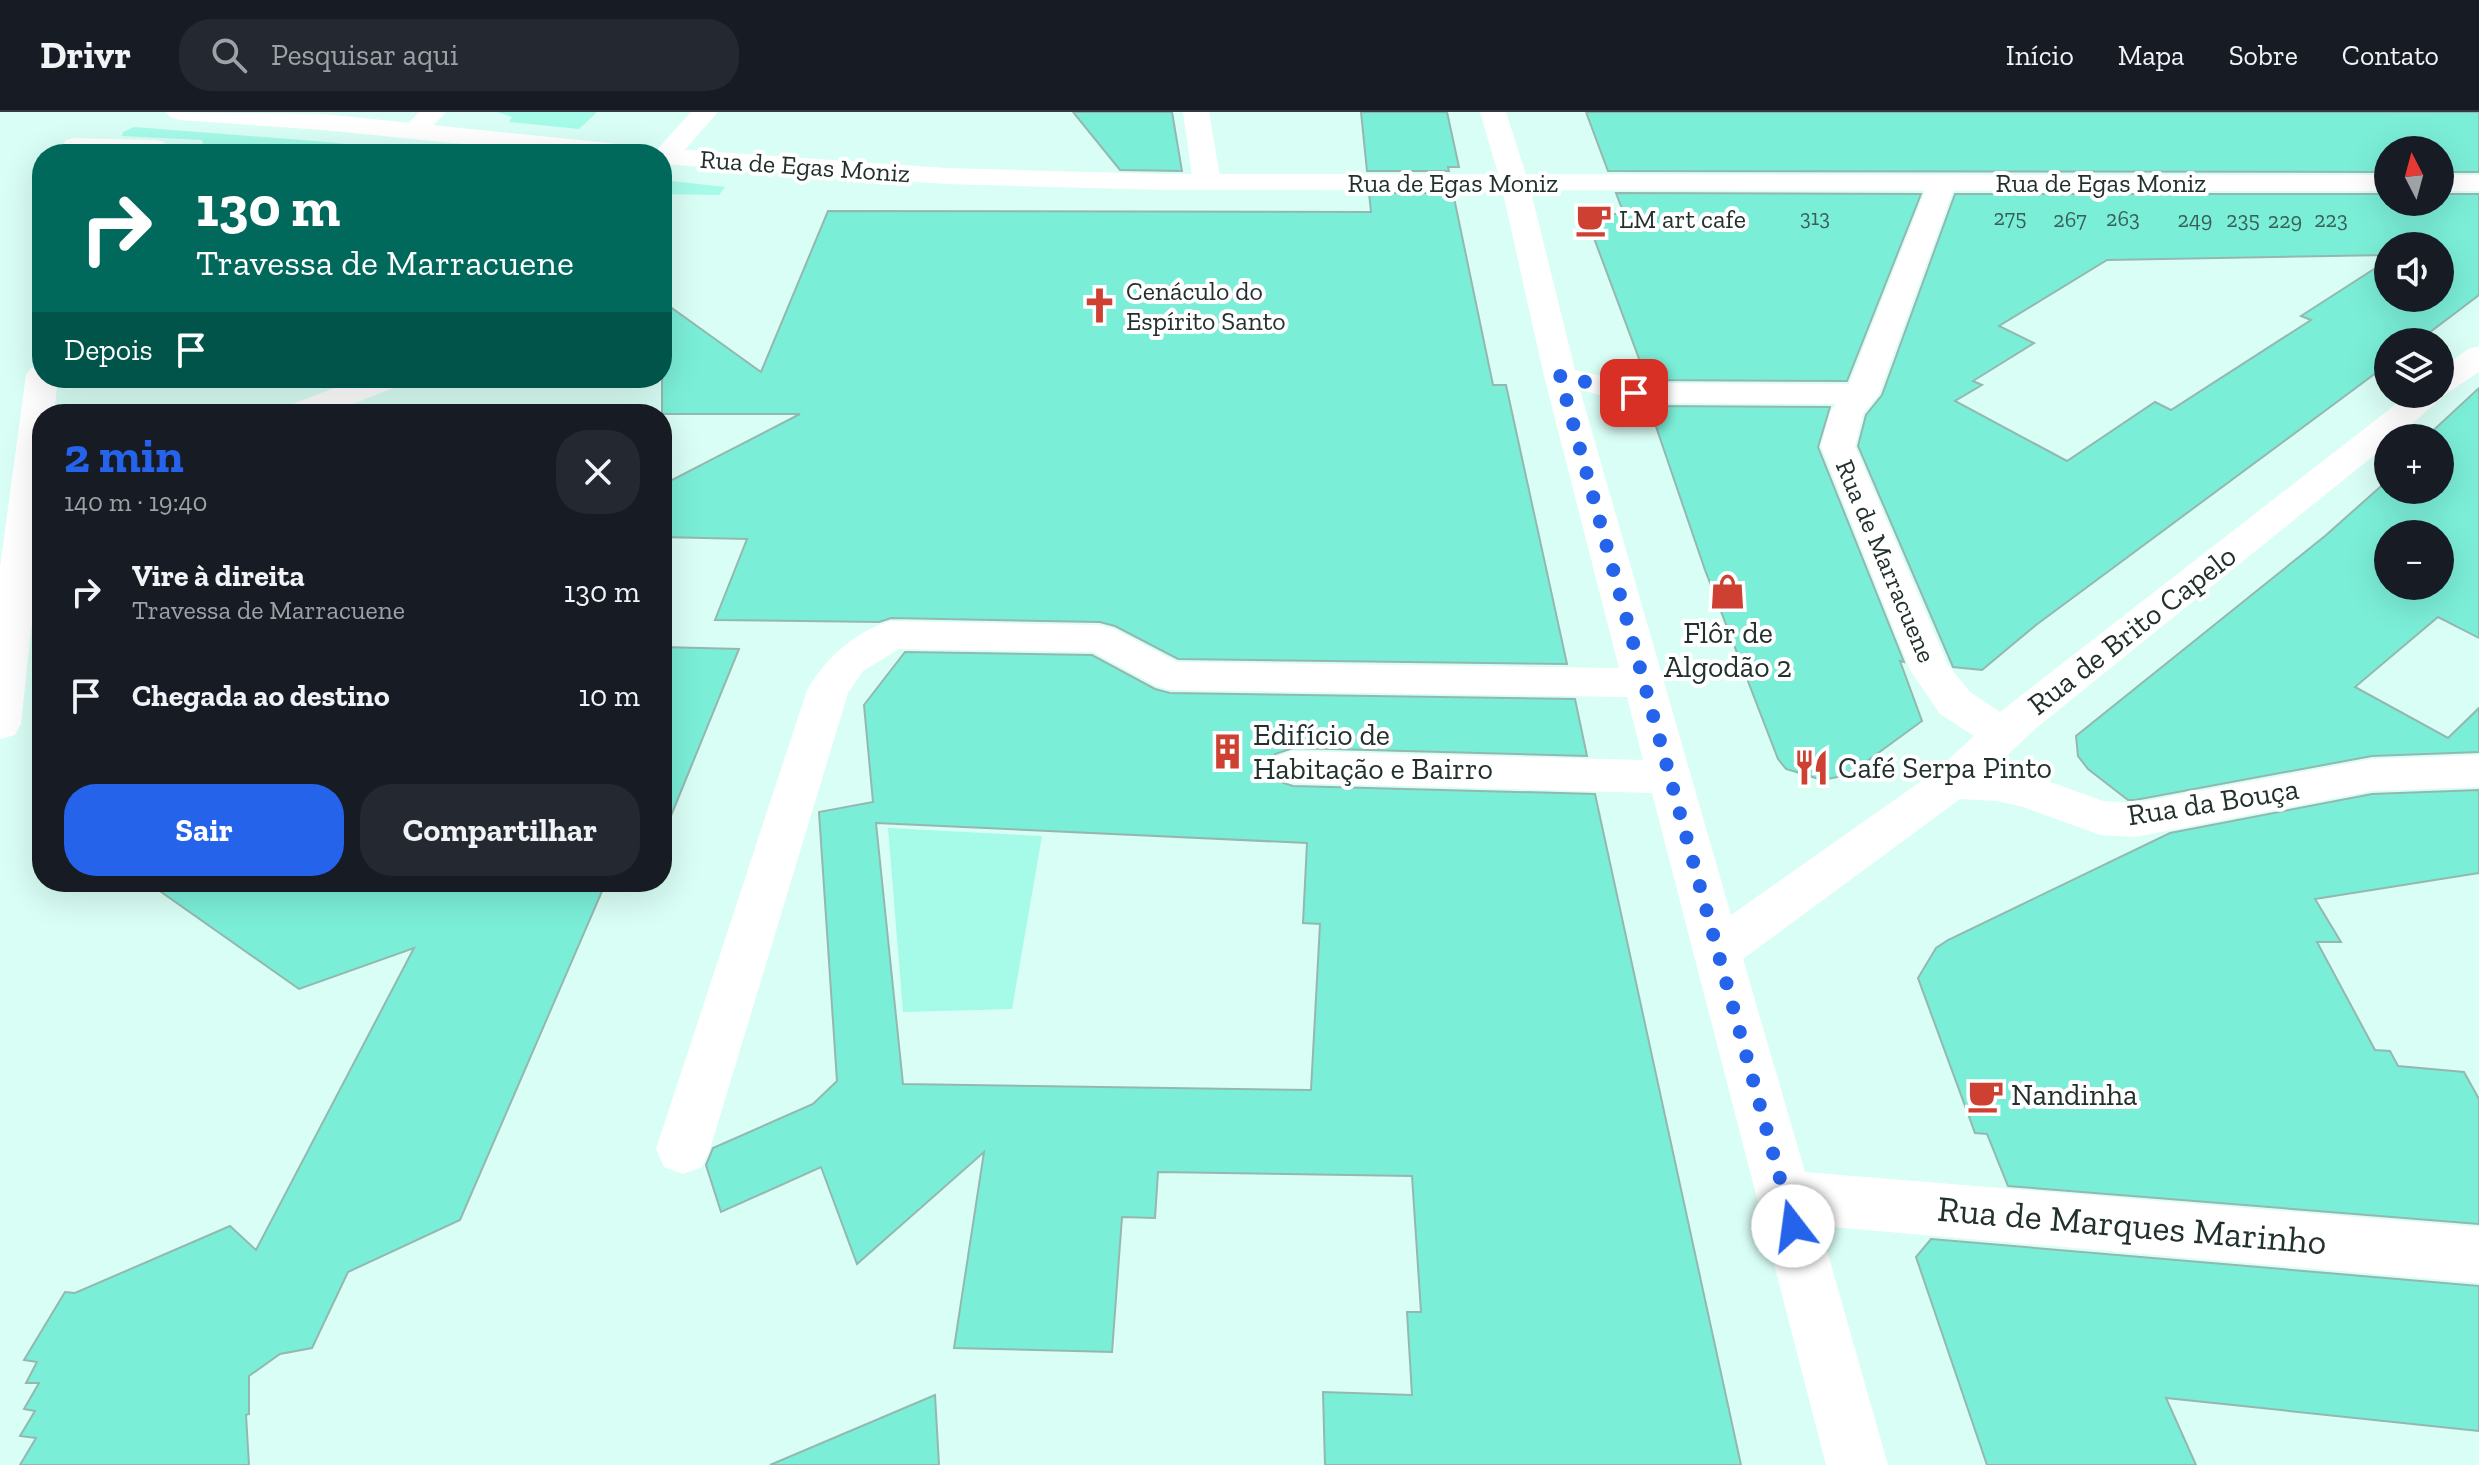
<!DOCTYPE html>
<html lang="pt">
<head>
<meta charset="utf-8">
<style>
  :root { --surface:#171b24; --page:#242831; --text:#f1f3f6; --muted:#9ea1a6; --line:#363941; --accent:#2563eb }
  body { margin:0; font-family:"Zilla Slab",serif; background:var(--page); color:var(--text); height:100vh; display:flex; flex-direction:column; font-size:30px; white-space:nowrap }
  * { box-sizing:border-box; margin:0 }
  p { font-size:26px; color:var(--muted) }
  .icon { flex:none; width:44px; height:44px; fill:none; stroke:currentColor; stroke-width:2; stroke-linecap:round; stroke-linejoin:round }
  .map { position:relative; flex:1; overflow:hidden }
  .details { position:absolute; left:32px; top:292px; width:640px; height:488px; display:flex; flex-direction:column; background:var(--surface); border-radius:32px; box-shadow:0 8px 32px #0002 }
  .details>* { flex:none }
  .hud { position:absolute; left:32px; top:32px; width:640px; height:244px; border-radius:32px; box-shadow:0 8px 32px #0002; background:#00695c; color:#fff; overflow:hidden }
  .needle { width:52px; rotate:354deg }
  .tools { position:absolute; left:2374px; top:24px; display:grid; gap:16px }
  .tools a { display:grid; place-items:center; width:80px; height:80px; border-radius:50%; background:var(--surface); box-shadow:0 8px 32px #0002; font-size:40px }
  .pin { position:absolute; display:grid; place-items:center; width:68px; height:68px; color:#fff; margin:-34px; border-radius:16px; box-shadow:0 4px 12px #0006 }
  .me { position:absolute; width:88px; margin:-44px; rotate:345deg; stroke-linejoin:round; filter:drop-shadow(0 0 6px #0008) }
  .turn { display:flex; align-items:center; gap:28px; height:168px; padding:0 32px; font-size:36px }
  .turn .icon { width:104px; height:104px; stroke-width:2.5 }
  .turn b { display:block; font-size:56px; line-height:68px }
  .then { display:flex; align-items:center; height:76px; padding:0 32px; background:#0003; gap:16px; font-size:30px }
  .round { display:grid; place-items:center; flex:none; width:84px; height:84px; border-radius:32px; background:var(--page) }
  .headline { display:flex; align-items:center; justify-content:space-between; height:136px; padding:0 32px }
  h1 { font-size:48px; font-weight:700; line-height:60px; color:var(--accent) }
  .primary-button { display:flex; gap:16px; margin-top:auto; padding:16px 32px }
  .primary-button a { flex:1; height:92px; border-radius:32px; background:var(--accent); color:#fff; font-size:32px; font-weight:700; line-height:92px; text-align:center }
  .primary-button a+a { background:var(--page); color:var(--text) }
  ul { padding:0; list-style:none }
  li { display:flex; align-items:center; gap:24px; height:104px; padding:0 32px }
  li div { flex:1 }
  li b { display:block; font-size:30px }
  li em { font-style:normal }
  header { display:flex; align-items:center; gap:48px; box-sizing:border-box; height:112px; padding:0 40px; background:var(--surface); border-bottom:2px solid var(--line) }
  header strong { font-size:38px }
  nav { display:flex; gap:44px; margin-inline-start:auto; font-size:28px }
  .search { width:560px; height:72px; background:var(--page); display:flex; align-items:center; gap:20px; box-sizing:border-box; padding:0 28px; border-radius:32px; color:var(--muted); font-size:30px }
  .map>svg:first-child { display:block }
  .green { fill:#a6fae8 }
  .building { fill:#7beed8; stroke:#94b8b0; stroke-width:2; fill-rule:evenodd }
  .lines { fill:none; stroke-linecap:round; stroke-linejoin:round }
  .minor { fill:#fff; fill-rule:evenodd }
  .major { fill:#fff; fill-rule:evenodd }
  .route { stroke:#2563eb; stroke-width:14; stroke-dasharray:0 25.2 }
  .labels { text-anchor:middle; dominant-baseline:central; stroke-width:8; stroke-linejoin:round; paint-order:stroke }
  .far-number-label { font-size:22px; fill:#396058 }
  .far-street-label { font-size:26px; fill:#23312e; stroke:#fff }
  .far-poi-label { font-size:26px; fill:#23312e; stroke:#fff; text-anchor:start }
  .street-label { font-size:30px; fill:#23312e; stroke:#fff }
  .poi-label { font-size:30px; fill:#23312e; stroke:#fff; text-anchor:start }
  .near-street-label { font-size:36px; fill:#23312e; stroke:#fff }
</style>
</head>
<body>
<header>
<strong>Drivr</strong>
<div class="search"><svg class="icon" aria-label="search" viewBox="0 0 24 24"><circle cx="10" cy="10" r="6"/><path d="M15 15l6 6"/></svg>Pesquisar aqui</div>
<nav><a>Início</a><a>Mapa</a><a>Sobre</a><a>Contato</a></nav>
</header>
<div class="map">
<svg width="2479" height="1353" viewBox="0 0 2479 1353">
  <rect width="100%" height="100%" fill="#d9fef5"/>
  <g class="green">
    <path d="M 497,0 L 597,0 L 579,17 L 509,10 L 512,5 Z"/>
    <path d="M 134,15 L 327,30 L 433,42 L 207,42 L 202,28 L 122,24 L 123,20 Z"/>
    <path d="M 662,68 L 725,75 L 719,83 L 662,82 Z"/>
    <path d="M 888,716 L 1042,724 L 1012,897 L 903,900 Z"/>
  </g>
  <g class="building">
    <path d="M 1073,0 L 1172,0 L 1182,59 L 1120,58 Z"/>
    <path d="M 1361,0 L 1447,0 L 1459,55 L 1448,55 L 1449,59 L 1367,59 Z"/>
    <path d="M 1586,0 L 2479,0 L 2479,60 L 2440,60 L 2440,38 L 2388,38 L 2388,60 L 1608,59 Z"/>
    <path d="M 1369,81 L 1453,81 L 1493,273 L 1506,273 L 1567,552 L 1178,547 L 1115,514 L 1100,510 L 891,506 L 879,510 L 715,508 L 747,427 L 662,425 L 662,373 L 800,302 L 662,302 L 662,189 L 761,260 L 828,99 L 1371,100 Z"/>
    <path d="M 1616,81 L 1921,82 L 1847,269 L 1647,268 L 1585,102 L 1624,102 Z"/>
    <path d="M 1955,82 L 2388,82 L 2388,90 L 2440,90 L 2440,82 L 2479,82 L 2479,183 L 2417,230 L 2388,230 L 2388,252 L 2036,513 L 1982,558 L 1953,555 L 1858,334 L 1866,303 L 1882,283 ZM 2388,134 L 2440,134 L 2440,186 L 2388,186 L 2388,148 L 2301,204 L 2311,208 L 2171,298 L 2155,290 L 2067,349 L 1955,289 L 1982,273 L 1973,269 L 2034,231 L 1999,214 L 2107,148 L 2388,143 Z"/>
    <path d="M 2479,276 L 2479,526 L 2438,505 L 2355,575 L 2448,626 L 2479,596 L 2479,640 L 2372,644 L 2135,688 L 2128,688 L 2088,657 L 2078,644 L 2076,624 L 2325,424 L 2388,368 L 2388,378 L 2440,378 L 2440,326 L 2425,326 ZM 2388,422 L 2440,422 L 2440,474 L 2388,474 Z"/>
    <path d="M 1649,294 L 1830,295 L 1818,335 L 1904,550 L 1900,549 L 1922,609 L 1848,663 L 1822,668 L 1786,657 L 1778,647 L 1705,458 Z"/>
    <path d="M 662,535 L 739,537 L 664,721 L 662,721 Z"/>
    <path d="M 905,540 L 1092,543 L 1155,577 L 1170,581 L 1575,587 L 1587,644 L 1293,636 L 1275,642 L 1268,657 L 1277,669 L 1293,674 L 1595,682 L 1741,1353 L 1325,1353 L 1323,1280 L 1412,1283 L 1407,1200 L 1421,1200 L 1412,1064 L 1158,1060 L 1155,1106 L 1122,1105 L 1112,1240 L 954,1236 L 984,1040 L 857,1152 L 821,1055 L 721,1100 L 706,1053 L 713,1036 L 813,992 L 837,969 L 819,700 L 873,690 L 864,593 ZM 876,711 L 1307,731 L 1303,811 L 1320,812 L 1311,978 L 903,972 Z"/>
    <path d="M 2479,678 L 2479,761 L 2315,787 L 2341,830 L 2317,830 L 2375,938 L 2390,939 L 2398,954 L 2464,960 L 2479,987 L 2479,1112 L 2008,1074 L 1987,1022 L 1975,1021 L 1918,866 L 1936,836 L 1948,828 L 2170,721 L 2372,682 Z"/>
    <path d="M 147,770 L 606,770 L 460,1108 L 348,1160 L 312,1236 L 280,1242 L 249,1264 L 249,1302 L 246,1303 L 249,1353 L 20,1353 L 36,1326 L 20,1324 L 35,1299 L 24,1297 L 39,1271 L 26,1271 L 37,1250 L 24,1248 L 65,1180 L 75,1181 L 230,1114 L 256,1138 L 414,836 L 299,877 Z"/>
    <path d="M 1931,1127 L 2479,1174 L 2479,1319 L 2166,1286 L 2196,1353 L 1987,1353 L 1916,1145 Z"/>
    <path d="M 935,1283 L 939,1353 L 770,1353 Z"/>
  </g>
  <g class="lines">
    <g class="minor">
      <path d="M 419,0 L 446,0 L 422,25 L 404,25 L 400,20 Z"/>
      <path d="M 691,0 L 718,0 L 674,50 L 662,51 L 662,42 L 653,42 Z"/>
      <path d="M 1183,0 L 1209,0 L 1221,71 L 1217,77 L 1197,77 L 1193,71 Z"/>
      <path d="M 1480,0 L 1506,0 L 1529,72 L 1575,258 L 1634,271 L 1849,272 L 1928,71 L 1932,65 L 1952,65 L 1956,71 L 1879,282 L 1863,302 L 1855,334 L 1948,553 L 1970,580 L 2000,600 L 2409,282 L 2440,282 L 2440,258 L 2468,237 L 2479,234 L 2479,260 L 2446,282 L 2396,326 L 2388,326 L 2388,332 L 2035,617 L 1995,655 L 2031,663 L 2103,689 L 2135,691 L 2372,647 L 2479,643 L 2479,675 L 2372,679 L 2135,725 L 2100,723 L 2023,695 L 1997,689 L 1960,687 L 1743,847 L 1805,1060 L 2479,1115 L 2479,1171 L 1820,1114 L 1888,1353 L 1826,1353 L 1652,681 L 1293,671 L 1278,666 L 1271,655 L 1278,644 L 1293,639 L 1643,648 L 1627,585 L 1170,578 L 1156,574 L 1093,540 L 899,537 L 863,559 L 848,581 L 710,1037 L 702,1055 L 683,1062 L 664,1055 L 656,1037 L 807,578 C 827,545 854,520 891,509 L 1100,513 L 1114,517 L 1177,550 L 1619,556 L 1544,264 L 1501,72 ZM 1580,278 L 1634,291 L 1836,292 L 1830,300 L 1821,334 L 1910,558 L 1940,602 L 1974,624 L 1937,658 L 1731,803 Z"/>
      <path d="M 75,26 L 155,28 L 164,30 L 168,42 L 66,40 L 62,34 L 66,28 Z"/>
      <path d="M 42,253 L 42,266 L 58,266 L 54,302 L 42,302 L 42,416 L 21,612 L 15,623 L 0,627 L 0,455 L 26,263 L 31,256 Z"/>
      <path d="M 360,266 L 405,266 L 401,273 L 327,302 L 280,302 L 285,295 Z"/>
    </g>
    <g class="major">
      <path d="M 166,0 L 323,2 L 638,34 L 647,36 L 651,41 L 662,36 L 945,56 L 1163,62 L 2388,63 L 2388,79 L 1163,78 L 945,72 L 662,52 L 662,42 L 561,42 L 323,18 L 179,8 L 170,5 Z"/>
      <rect x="2440" y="63" width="39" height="16"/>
    </g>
  </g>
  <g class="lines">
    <path class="route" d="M 1634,281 L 1560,264 L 1793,1114"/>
  </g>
  <defs>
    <symbol id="cafe-bare" viewBox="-9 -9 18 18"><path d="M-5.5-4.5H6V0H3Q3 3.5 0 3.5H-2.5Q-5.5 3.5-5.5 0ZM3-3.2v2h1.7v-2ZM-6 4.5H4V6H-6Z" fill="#ce4132" stroke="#fff" stroke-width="2.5" paint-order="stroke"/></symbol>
    <symbol id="church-bare" viewBox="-9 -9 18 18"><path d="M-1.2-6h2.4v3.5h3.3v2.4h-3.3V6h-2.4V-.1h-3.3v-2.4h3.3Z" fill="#ce4132" stroke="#fff" stroke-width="2.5" paint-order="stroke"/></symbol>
    <symbol id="shop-bare" viewBox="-9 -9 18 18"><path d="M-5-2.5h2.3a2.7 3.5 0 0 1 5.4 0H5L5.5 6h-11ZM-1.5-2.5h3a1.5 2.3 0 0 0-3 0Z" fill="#ce4132" stroke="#fff" stroke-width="2.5" paint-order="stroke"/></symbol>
    <symbol id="building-bare" viewBox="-9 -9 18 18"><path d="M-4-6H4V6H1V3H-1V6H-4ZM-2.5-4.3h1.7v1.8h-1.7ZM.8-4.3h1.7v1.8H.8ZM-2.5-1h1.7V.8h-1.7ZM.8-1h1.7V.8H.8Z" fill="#ce4132" stroke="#fff" stroke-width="2.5" paint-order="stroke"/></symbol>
    <symbol id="restaurant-bare" viewBox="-9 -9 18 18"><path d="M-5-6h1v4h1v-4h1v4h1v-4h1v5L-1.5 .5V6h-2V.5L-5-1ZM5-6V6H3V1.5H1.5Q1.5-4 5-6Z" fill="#ce4132" stroke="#fff" stroke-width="2.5" paint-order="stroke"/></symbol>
  </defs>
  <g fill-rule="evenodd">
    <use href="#cafe-bare" x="1568" y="82" width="51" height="51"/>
    <use href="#church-bare" x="1074" y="168" width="51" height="51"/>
    <use href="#shop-bare" x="1702" y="454" width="51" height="51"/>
    <use href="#building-bare" x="1202" y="614" width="51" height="51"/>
    <use href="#restaurant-bare" x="1786" y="630" width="51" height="51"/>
    <use href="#cafe-bare" x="1960" y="958" width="51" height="51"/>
  </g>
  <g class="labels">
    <g class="far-number-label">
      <text x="1815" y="105">313</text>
      <text x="2010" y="105">275</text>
      <text x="2123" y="106">263</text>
      <text x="2070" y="107">267</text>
      <text x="2195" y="107">249</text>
      <text x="2243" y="107">235</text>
      <text x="2331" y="107">223</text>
      <text x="2285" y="108">229</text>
    </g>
    <g class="far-street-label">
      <text transform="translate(805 54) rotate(4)">Rua de Egas Moniz</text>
      <text x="1453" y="71">Rua de Egas Moniz</text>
      <text x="2101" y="71">Rua de Egas Moniz</text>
      <text transform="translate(1886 449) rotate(67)">Rua de Marracuene</text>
    </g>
    <g class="far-poi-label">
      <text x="1619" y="107">LM art cafe</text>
      <text x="1126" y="179">Cenáculo do<tspan x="1126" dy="30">Espírito Santo</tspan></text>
    </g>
    <g class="street-label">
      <text transform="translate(2132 518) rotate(-38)">Rua de Brito Capelo</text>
      <text transform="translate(2213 690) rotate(-9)">Rua da Bouça</text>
    </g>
    <g class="poi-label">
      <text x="1728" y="521" text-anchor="middle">Flôr de<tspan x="1728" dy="34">Algodão 2</tspan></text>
      <text x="1253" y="623">Edifício de<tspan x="1253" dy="34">Habitação e Bairro</tspan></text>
      <text x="1838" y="656">Café Serpa Pinto</text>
      <text x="2011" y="983">Nandinha</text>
    </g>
    <g class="near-street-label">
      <text transform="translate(2132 1113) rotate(5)">Rua de Marques Marinho</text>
    </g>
  </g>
</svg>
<div class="tools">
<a><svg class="needle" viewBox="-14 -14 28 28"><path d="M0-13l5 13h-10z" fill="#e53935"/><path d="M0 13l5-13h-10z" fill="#9ea1a6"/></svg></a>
<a><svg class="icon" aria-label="sound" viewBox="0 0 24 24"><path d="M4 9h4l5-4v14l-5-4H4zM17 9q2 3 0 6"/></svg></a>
<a><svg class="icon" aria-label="layers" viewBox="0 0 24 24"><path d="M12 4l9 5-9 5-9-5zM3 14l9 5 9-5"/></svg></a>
<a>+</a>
<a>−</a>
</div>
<div class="pin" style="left:1634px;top:281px;background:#d93025"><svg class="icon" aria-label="arrive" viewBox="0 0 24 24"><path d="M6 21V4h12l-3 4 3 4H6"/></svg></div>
<svg class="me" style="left:1793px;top:1114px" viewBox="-20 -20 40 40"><circle r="19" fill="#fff"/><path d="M0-13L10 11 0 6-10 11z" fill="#2563eb"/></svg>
<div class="hud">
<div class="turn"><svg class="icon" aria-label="right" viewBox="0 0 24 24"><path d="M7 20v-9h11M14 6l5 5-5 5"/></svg><div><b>130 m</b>Travessa de Marracuene</div></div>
<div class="then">Depois<svg class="icon" aria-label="arrive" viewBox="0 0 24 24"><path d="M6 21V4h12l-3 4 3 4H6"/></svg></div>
</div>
<section class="details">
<div class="headline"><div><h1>2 min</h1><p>140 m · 19:40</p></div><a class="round"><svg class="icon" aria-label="close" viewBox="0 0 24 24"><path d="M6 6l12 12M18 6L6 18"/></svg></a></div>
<ul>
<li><svg class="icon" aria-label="right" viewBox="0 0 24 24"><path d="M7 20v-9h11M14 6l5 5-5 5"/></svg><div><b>Vire à direita</b><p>Travessa de Marracuene</p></div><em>130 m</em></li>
<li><svg class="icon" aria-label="arrive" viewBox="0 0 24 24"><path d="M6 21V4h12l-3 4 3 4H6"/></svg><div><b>Chegada ao destino</b></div><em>10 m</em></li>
</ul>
<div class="primary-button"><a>Sair</a><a>Compartilhar</a></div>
</section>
</div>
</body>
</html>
